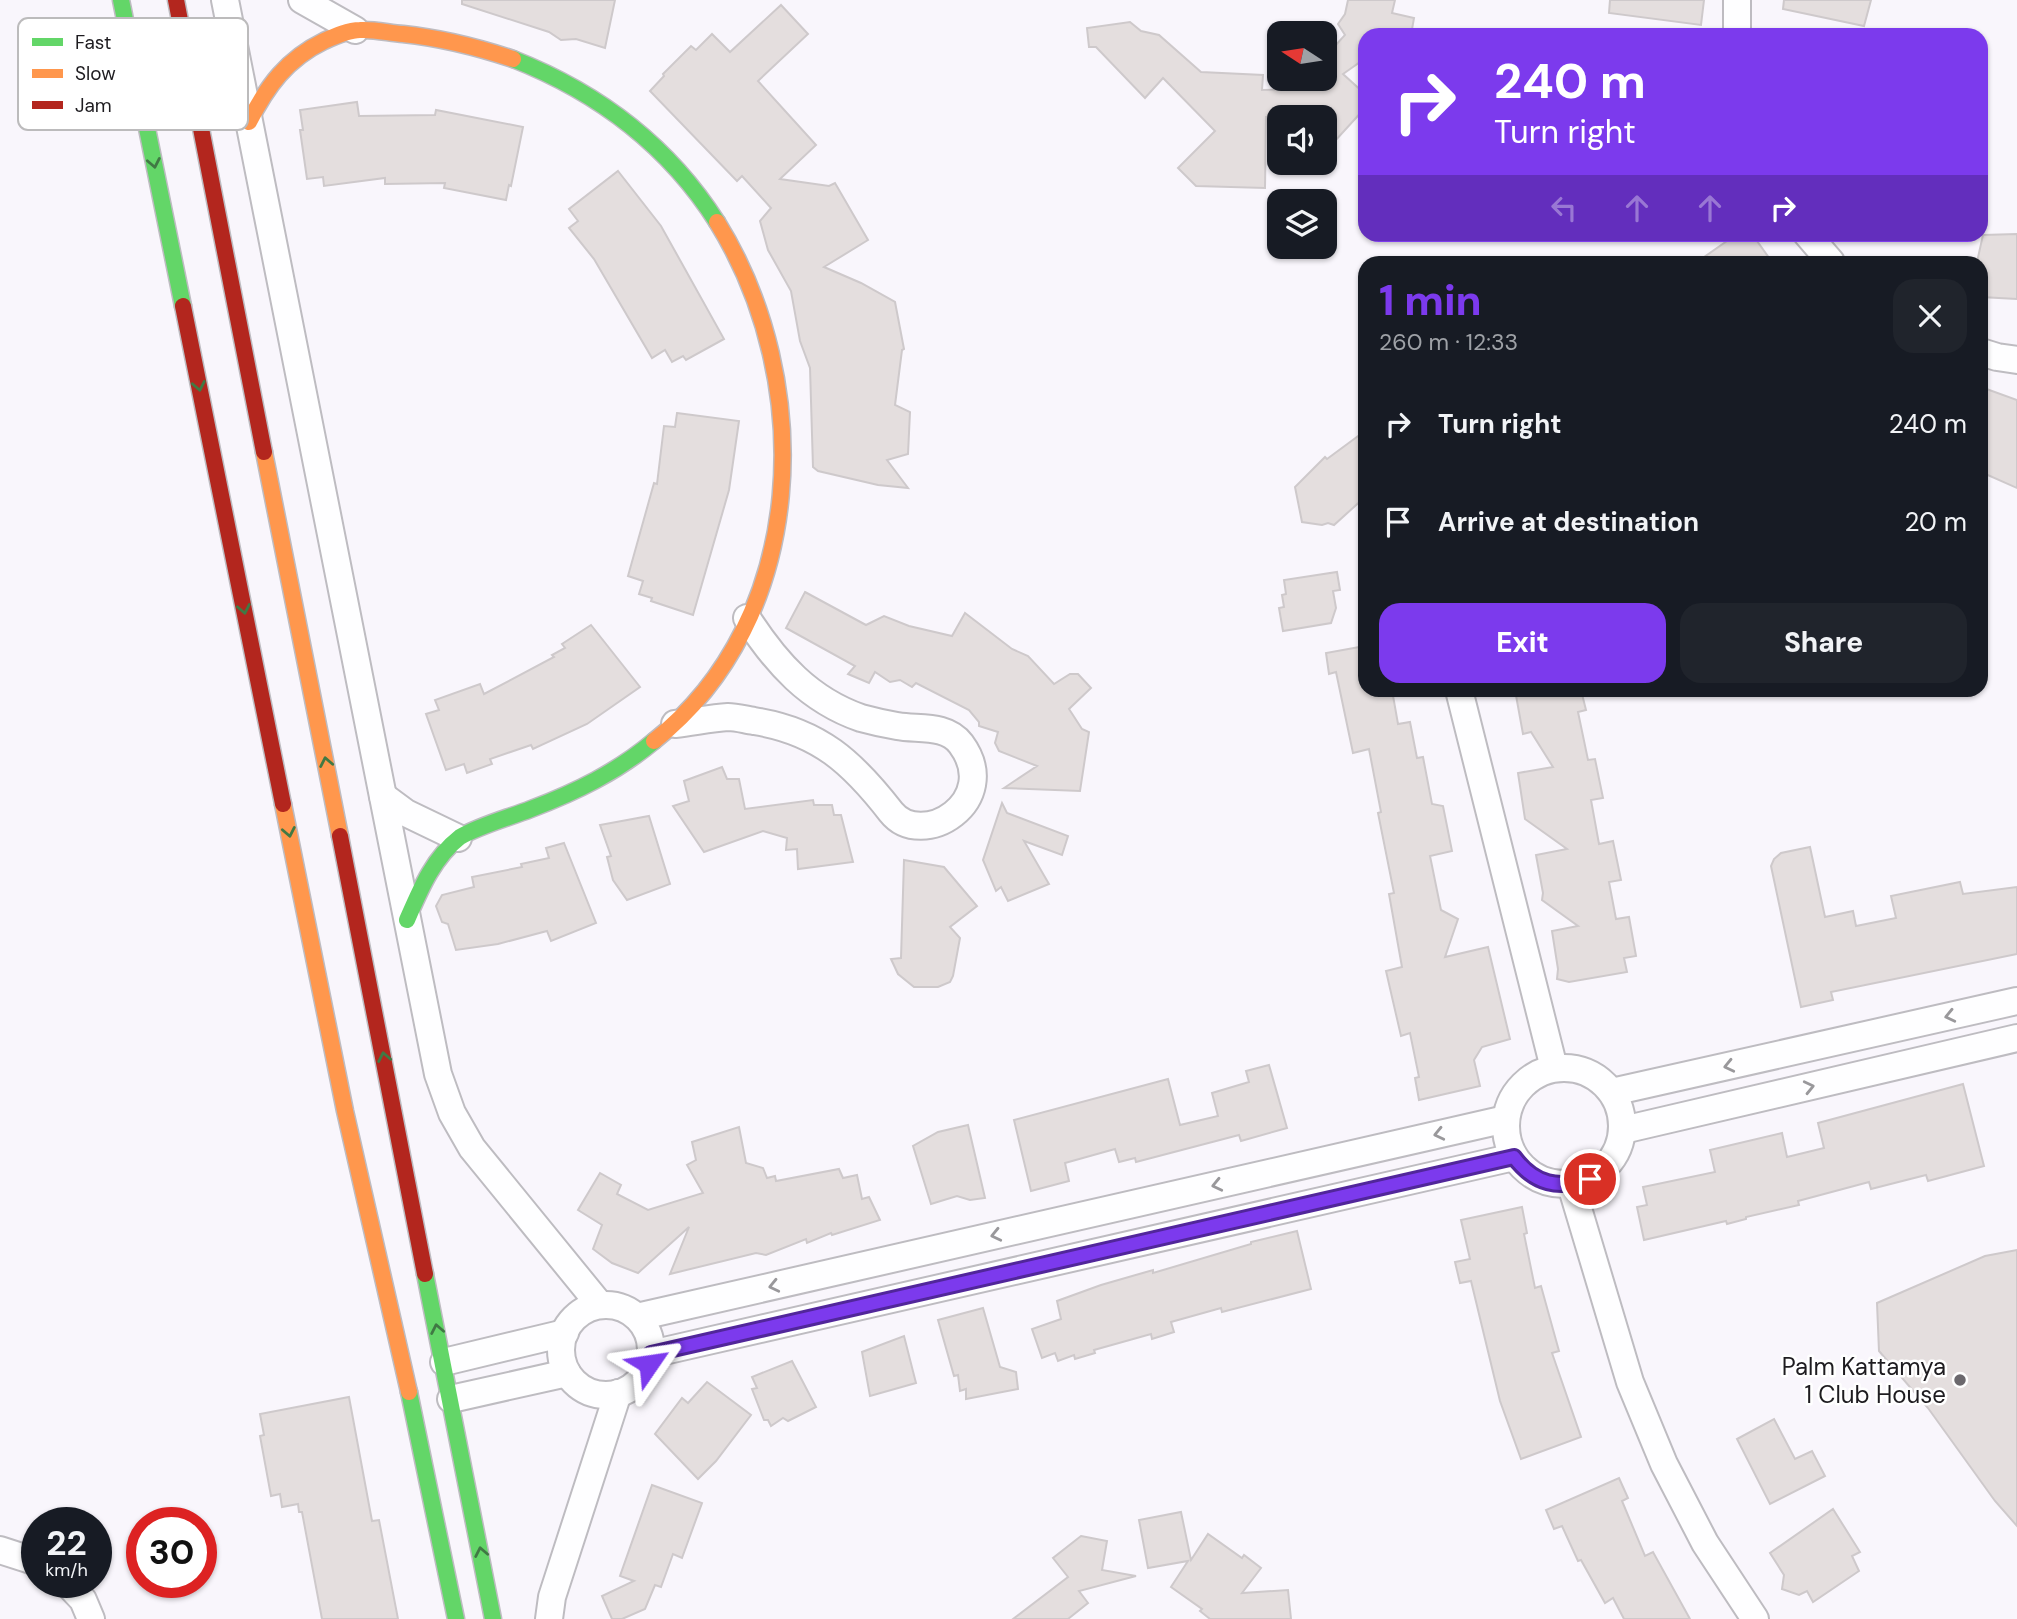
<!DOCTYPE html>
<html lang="en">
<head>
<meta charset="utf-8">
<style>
  :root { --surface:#171b24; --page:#20242c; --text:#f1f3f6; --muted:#9ea1a6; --accent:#7c3aed }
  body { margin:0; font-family:"DM Sans",sans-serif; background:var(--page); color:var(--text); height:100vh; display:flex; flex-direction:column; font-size:26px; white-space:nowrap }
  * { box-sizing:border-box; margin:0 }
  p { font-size:23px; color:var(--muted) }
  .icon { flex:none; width:38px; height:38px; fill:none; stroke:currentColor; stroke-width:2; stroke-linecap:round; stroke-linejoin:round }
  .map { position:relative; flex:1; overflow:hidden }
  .side { position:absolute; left:1358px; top:256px; width:630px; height:441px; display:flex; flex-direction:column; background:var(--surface); border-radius:21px; box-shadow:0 2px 5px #0004 }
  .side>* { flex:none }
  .top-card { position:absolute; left:1358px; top:28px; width:630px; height:214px; border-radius:21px; box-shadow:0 2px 5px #0004; background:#7c3aed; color:#fff; overflow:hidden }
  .needle { width:46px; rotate:282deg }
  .controls { position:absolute; left:1267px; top:21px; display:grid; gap:14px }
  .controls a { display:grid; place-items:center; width:70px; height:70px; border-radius:14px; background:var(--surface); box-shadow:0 2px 5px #0004; font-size:35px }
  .speed { position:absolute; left:21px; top:1507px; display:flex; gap:14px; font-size:35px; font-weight:700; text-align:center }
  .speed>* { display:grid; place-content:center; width:91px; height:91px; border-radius:50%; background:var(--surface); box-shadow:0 2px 5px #0004; line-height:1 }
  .speed small { font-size:18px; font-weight:400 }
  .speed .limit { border:10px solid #d22; background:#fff; color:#111 }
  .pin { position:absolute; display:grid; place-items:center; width:60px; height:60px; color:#fff; margin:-30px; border:4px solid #fff; border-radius:50%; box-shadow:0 2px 7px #0007 }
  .me { position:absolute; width:77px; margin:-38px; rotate:58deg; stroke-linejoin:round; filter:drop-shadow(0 0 5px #0008) }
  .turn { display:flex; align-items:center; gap:24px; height:147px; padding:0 21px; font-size:32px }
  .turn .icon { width:91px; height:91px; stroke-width:2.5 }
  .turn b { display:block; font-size:49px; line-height:60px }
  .lanes { display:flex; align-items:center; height:66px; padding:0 21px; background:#0003; justify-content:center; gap:35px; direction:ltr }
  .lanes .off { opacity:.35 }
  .round { display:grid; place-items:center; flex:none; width:74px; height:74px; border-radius:21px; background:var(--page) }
  .summary { display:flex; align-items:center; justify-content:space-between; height:119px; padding:0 21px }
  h1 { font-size:42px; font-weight:800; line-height:52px; color:var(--accent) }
  .action { display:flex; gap:14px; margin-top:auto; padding:14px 21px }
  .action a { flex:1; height:80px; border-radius:21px; background:var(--accent); color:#fff; font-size:28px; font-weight:800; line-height:80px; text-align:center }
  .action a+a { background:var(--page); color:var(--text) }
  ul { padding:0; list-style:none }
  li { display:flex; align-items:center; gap:21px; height:98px; padding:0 21px }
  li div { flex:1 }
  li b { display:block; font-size:26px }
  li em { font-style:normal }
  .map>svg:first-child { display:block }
  .building { fill:#e4dede; stroke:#cec9cb; stroke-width:2 }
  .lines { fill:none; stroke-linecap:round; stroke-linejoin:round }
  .street-casing { stroke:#bebcc1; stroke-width:30 }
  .fast-casing { stroke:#bebcc1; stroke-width:19 }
  .slow-casing { stroke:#bebcc1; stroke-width:19 }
  .jam-casing { stroke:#bebcc1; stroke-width:19 }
  .street { stroke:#fefeff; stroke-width:26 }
  .fast { stroke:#63d668; stroke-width:16 }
  .slow { stroke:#ff974d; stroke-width:16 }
  .jam { stroke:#b3261e; stroke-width:16 }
  .oneway { stroke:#407944 }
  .oneway2 { stroke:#99989b }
  .route-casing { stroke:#51269a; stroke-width:18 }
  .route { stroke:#7c3aed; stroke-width:12 }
  .poi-dot { fill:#6b686d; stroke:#fff; stroke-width:2.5 }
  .labels { text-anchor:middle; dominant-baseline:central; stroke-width:5; stroke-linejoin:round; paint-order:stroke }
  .poi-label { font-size:24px; fill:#1e1c20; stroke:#fff; text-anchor:end }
  .key { fill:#fff; stroke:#bcbbbc; stroke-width:2 }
  .key-label { font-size:19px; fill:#1e1c20 }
</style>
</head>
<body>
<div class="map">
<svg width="2017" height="1619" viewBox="0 0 2017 1619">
  <rect width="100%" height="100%" fill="#f9f6fc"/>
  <g class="building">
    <path d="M 462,0 L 615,0 L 605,48 L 576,39 L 561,40 L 549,32 L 462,4 Z"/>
    <path d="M 1348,0 L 1395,0 L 1392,13 L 1414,18 L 1411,35 L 1365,35 L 1365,63 L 1363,60 L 1343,74 L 1365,94 L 1365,108 L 1325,152 L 1325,117 L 1266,117 L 1265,188 L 1196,186 L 1178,168 L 1215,131 L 1163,78 L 1145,98 L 1096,47 L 1089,47 L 1087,28 L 1130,22 L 1141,31 L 1159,35 L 1201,72 L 1263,75 L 1262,90 L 1296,89 L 1306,79 L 1325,79 L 1325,57 L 1345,35 L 1338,24 L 1345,14 Z"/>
    <path d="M 1610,0 L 1704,0 L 1701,25 L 1609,13 Z"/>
    <path d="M 1784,0 L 1871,0 L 1864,26 L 1783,9 Z"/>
    <path d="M 781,5 L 808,34 L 758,81 L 816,145 L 780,179 L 829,186 L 835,183 L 868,240 L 824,267 L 861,283 L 895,302 L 904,349 L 902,350 L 895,405 L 910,412 L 908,454 L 887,460 L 908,488 L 878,485 L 818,471 L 813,467 L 810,368 L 800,341 L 791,291 L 768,250 L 760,221 L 771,208 L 742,176 L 737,181 L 650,91 L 664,76 L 663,74 L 691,46 L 696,50 L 712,34 L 730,52 Z"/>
    <path d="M 357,102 L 359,116 L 435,115 L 436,110 L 523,127 L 511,186 L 509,185 L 506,200 L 444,188 L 445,183 L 385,184 L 385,178 L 324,186 L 323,177 L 307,179 L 300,130 L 303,130 L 300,110 Z"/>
    <path d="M 618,171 L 661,226 L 724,339 L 686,360 L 683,356 L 672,362 L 665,350 L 652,358 L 594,259 L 569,228 L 578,221 L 569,209 Z"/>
    <path d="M 1737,234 L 1752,234 L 1772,262 L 1697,262 Z"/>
    <path d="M 2017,234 L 2017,299 L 1981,297 L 1981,262 L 1977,262 L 1983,235 Z"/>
    <path d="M 1981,387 L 2017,400 L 2017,488 L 1981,472 Z"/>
    <path d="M 677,413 L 739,421 L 729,490 L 693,615 L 651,601 L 652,598 L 639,594 L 643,581 L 628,576 L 654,483 L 657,484 L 664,426 L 675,427 Z"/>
    <path d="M 1365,431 L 1365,497 L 1334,525 L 1328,523 L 1322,525 L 1302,522 L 1295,487 L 1325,457 L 1327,459 Z"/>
    <path d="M 1337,572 L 1340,590 L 1333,591 L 1336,608 L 1331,623 L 1283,631 L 1279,608 L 1284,607 L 1282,595 L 1286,594 L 1284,580 Z"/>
    <path d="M 805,592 L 866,625 L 884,616 L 909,626 L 952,636 L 965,613 L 1012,649 L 1028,656 L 1054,684 L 1070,674 L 1078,674 L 1091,688 L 1069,709 L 1082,729 L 1089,732 L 1080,791 L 1004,788 L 1037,766 L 999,751 L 995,743 L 998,732 L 979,726 L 979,722 L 969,710 L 916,683 L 912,687 L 900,680 L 890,682 L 875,672 L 869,683 L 848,674 L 855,666 L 786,628 Z"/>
    <path d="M 591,625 L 640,687 L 587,724 L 533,749 L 531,745 L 490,759 L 492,764 L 467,773 L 464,764 L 446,770 L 426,714 L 439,710 L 435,700 L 480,684 L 484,694 L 554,657 L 552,655 L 565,648 L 562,644 Z"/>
    <path d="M 1365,646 L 1365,690 L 1392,690 L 1398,724 L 1410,722 L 1417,758 L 1423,757 L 1432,804 L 1443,806 L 1452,851 L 1430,856 L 1441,910 L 1458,919 L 1445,957 L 1488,947 L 1510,1039 L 1482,1047 L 1474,1060 L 1480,1086 L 1419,1100 L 1415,1078 L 1419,1077 L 1410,1033 L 1401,1036 L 1386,971 L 1402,967 L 1389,894 L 1394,893 L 1378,813 L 1381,812 L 1369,749 L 1353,753 L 1336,672 L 1329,674 L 1326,653 Z"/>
    <path d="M 1515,690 L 1581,690 L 1586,710 L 1578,712 L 1588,760 L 1595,759 L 1603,798 L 1591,800 L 1599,844 L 1613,841 L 1621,880 L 1609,882 L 1616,919 L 1629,917 L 1636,956 L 1624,958 L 1627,972 L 1569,982 L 1557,979 L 1558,969 L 1552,931 L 1578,926 L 1542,900 L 1543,893 L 1536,855 L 1567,849 L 1525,819 L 1518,773 L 1553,767 L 1531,732 L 1523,734 Z"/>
    <path d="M 722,767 L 727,779 L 739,779 L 745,809 L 813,800 L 814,805 L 832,805 L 834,815 L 841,815 L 853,862 L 798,869 L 797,849 L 786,850 L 787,838 L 763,831 L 704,852 L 673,806 L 689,801 L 684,781 Z"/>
    <path d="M 1002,803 L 1007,813 L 1068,836 L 1062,855 L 1024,841 L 1049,884 L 1008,901 L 1001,887 L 996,891 L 983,860 Z"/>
    <path d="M 649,816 L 670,884 L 627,900 L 613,880 L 607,857 L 611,856 L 600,825 Z"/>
    <path d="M 564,843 L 596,923 L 551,941 L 547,931 L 498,944 L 456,950 L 448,924 L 442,922 L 436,906 L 442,895 L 474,887 L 472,877 L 522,867 L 521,864 L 549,858 L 546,848 Z"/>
    <path d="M 1810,847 L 1825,917 L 1853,911 L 1856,926 L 1896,918 L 1891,896 L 1960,882 L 1963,894 L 2017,887 L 2017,954 L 1831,992 L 1833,1000 L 1801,1007 L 1771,866 L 1774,859 L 1781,853 Z"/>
    <path d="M 904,860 L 944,867 L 977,906 L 950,927 L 960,938 L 953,976 L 950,982 L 938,987 L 914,987 L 898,974 L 891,959 L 901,958 Z"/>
    <path d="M 1269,1065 L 1287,1128 L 1241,1141 L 1239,1135 L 1136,1162 L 1135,1158 L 1119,1162 L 1115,1149 L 1065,1163 L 1069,1181 L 1031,1191 L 1014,1120 L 1168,1079 L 1180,1125 L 1218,1116 L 1212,1093 L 1249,1082 L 1246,1071 Z"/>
    <path d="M 1963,1084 L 1984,1166 L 1928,1181 L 1926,1175 L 1871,1189 L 1869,1182 L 1798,1201 L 1799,1205 L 1746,1217 L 1746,1219 L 1727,1224 L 1726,1221 L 1644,1240 L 1637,1207 L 1647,1205 L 1643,1187 L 1715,1172 L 1710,1150 L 1782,1133 L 1787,1157 L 1824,1148 L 1818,1123 Z"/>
    <path d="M 968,1125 L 985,1198 L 970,1200 L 957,1196 L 931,1204 L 913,1146 L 938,1132 Z"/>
    <path d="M 739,1127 L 746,1163 L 763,1168 L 767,1178 L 775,1176 L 776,1181 L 839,1169 L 843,1178 L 857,1175 L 862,1199 L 869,1197 L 880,1220 L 832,1235 L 831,1233 L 807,1243 L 806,1239 L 766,1255 L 756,1253 L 670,1274 L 689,1227 L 638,1273 L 612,1263 L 593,1249 L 602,1225 L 578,1210 L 600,1173 L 621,1185 L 617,1194 L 648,1210 L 703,1193 L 687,1165 L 696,1160 L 692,1142 Z"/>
    <path d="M 1522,1207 L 1527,1233 L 1524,1234 L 1535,1288 L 1541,1286 L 1559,1351 L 1552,1353 L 1581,1437 L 1521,1459 L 1500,1401 L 1471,1281 L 1460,1283 L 1455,1262 L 1470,1259 L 1461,1220 Z"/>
    <path d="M 1297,1231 L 1311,1289 L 1222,1312 L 1221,1308 L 1171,1322 L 1174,1332 L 1152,1339 L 1151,1334 L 1094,1350 L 1095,1353 L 1075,1359 L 1074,1355 L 1058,1361 L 1055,1353 L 1042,1358 L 1032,1329 L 1061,1319 L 1057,1301 L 1101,1285 L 1153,1270 L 1153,1273 L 1251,1244 L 1251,1242 Z"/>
    <path d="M 2017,1250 L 2017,1526 L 1995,1501 L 1928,1408 L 1879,1351 L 1877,1303 L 1985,1256 Z"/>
    <path d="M 983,1308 L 1000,1367 L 1016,1372 L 1018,1389 L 966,1399 L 966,1389 L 960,1391 L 958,1375 L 954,1376 L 938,1320 Z"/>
    <path d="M 904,1336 L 916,1383 L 870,1396 L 862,1352 Z"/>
    <path d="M 792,1361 L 816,1407 L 788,1421 L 783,1418 L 771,1426 L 768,1420 L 764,1420 L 752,1389 L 757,1388 L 752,1377 Z"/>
    <path d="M 707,1382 L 751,1415 L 716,1461 L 698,1479 L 655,1434 L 682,1398 L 688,1403 Z"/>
    <path d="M 349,1397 L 372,1521 L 379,1520 L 398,1619 L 322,1619 L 302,1512 L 299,1512 L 298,1504 L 282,1507 L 280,1494 L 271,1496 L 260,1436 L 264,1435 L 260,1414 Z"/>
    <path d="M 1774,1419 L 1795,1459 L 1812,1451 L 1825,1476 L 1770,1504 L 1737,1439 Z"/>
    <path d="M 1619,1478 L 1628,1498 L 1622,1501 L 1645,1556 L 1653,1552 L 1690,1619 L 1624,1619 L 1613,1598 L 1605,1603 L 1581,1560 L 1578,1561 L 1562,1526 L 1554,1529 L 1546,1510 Z"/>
    <path d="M 652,1485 L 702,1503 L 682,1558 L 673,1554 L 661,1587 L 655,1585 L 645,1609 L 622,1619 L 612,1619 L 602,1596 L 634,1581 L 620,1576 Z"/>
    <path d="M 1833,1509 L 1860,1552 L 1852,1556 L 1859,1571 L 1813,1602 L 1807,1591 L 1799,1595 L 1782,1589 L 1784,1575 L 1770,1553 Z"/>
    <path d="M 1181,1512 L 1191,1560 L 1208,1534 L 1242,1558 L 1244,1555 L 1261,1568 L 1242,1593 L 1288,1590 L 1291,1619 L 1210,1619 L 1200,1611 L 1202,1609 L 1171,1587 L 1188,1561 L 1148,1568 L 1139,1520 Z"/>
    <path d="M 1081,1536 L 1107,1541 L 1102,1570 L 1136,1576 L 1079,1591 L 1088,1603 L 1068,1619 L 1013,1619 L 1068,1577 L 1053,1558 Z"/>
  </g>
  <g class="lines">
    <defs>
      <g id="street">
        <path d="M 225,0 L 438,1074 L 452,1113 L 472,1148 L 600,1305"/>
        <path d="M 302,0 L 355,30"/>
        <path d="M 1737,0 L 1737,35"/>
        <path d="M 1807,234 L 1831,262"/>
        <path d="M 1981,352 L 1997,357 L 2017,360"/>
        <path d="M 1459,690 L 1554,1068"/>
        <path d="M 675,724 C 693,722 711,718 728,717 C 737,717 746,720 754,721 C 819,731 853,763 891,812 C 922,851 1003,801 961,744 C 946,724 918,730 897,726 C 885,724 872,721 861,718 C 809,700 776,663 747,618"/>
        <path d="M 383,796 L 406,813 L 458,838"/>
        <circle cx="1564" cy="1126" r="58"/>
        <path d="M 1612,1092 L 2017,1001"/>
        <path d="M 1623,1130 L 2017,1038"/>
        <path d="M 1571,1185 L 1630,1382 L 1664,1464 L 1705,1543 L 1755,1619"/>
        <circle cx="606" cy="1350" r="45"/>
        <path d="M 637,1317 L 1506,1119"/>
        <path d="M 651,1354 L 1514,1157"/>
        <path d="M 444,1362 L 565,1333"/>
        <path d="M 451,1399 L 567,1373"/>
        <path d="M 0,1550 L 37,1562"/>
        <path d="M 66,1582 L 83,1600 L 91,1619"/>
        <path d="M 549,1619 L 552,1597 L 618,1393"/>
      </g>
      <g id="fast">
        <path d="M 121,0 L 183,306"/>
        <path d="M 513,59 C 597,92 668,145 717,222"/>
        <path d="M 407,920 C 420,890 433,858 460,837 C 481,825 508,818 531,809 C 576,792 617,772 654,741"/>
        <path d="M 425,1274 L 493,1619"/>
        <path d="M 409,1392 L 456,1619"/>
      </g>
      <g id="slow">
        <path d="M 249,122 C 267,86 287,59 324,41 C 335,36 348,30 360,30 C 374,29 389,33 403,34 C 441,38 477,47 513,59"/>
        <path d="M 264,452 L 340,836"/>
        <path d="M 654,741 C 809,619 816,381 717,222"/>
        <path d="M 283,804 L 345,1111 L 409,1392"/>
      </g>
      <g id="jam">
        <path d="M 176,0 L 264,452"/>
        <path d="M 183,306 L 283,804"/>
        <path d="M 340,836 L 425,1274"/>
      </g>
    </defs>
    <use href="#street" class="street-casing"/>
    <use href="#fast" class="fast-casing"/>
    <use href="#slow" class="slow-casing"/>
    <use href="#jam" class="jam-casing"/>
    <use href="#street" class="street"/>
    <use href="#fast" class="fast"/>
    <use href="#slow" class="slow"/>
    <use href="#jam" class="jam"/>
  </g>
  <defs><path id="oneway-chevron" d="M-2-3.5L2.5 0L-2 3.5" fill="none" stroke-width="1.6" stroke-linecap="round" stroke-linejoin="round" transform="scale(1.75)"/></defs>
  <g class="oneway">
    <use href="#oneway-chevron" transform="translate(154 163) rotate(79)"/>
    <use href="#oneway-chevron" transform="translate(199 386) rotate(79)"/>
    <use href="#oneway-chevron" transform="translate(244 609) rotate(79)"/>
    <use href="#oneway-chevron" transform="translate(326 762) rotate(-101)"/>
    <use href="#oneway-chevron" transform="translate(289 832) rotate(79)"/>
    <use href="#oneway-chevron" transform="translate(384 1057) rotate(-101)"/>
    <use href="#oneway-chevron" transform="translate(437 1329) rotate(-101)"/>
    <use href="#oneway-chevron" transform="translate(481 1552) rotate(-101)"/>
  </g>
  <g class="oneway2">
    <use href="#oneway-chevron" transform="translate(1950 1016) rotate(167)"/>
    <use href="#oneway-chevron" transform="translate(1729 1066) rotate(167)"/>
    <use href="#oneway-chevron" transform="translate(1809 1087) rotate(-13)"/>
    <use href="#oneway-chevron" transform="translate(1439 1134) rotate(167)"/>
    <use href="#oneway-chevron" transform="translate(1217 1185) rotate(167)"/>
    <use href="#oneway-chevron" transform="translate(996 1235) rotate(167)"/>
    <use href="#oneway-chevron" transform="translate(774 1286) rotate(167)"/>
  </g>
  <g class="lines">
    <defs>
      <path id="route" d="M 649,1364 L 651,1354 L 1514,1157 C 1535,1185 1558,1189 1590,1179"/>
    </defs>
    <use href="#route" class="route-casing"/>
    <use href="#route" class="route"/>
  </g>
  <circle class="poi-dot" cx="1960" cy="1380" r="7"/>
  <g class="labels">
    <g class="poi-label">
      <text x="1946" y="1366">Palm Kattamya<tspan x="1946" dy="28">1 Club House</tspan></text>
    </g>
  </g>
  <rect x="18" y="18" width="230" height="112" rx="10" class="key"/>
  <rect x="32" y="38" width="31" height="8" fill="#63d668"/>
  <rect x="32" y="69" width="31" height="9" fill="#ff974d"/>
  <rect x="32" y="101" width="31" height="8" fill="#b3261e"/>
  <g class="key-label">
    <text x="75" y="49">Fast</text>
    <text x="75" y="80">Slow</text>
    <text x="75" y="112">Jam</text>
  </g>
</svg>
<div class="controls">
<a><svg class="needle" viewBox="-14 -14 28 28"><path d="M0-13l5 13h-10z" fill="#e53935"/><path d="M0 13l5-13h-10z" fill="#9ea1a6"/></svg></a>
<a><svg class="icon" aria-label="sound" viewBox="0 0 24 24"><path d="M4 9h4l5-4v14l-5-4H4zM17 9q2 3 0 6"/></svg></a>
<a><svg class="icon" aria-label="layers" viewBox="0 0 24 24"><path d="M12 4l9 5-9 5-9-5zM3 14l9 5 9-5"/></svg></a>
</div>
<div class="speed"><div>22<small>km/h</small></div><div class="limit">30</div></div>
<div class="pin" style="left:1590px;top:1179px;background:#d93025"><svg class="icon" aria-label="arrive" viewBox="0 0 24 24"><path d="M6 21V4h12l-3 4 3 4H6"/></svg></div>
<svg class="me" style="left:649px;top:1364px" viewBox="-20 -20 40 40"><path d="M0-17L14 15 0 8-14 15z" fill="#7c3aed" stroke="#fff" stroke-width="4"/></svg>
<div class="top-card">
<div class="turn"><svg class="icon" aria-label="right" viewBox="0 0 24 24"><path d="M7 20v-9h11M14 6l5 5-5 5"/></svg><div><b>240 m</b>Turn right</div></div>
<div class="lanes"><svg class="icon off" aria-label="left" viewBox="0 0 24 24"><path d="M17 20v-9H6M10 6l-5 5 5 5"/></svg><svg class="icon off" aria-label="ahead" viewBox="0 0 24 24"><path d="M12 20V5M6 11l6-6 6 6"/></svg><svg class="icon off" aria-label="ahead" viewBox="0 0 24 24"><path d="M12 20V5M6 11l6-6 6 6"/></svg><svg class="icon" aria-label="right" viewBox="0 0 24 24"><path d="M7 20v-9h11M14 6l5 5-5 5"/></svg></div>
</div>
<section class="side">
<div class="summary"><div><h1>1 min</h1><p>260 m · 12:33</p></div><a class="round"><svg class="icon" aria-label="close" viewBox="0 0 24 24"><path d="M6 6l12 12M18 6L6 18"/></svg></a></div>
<ul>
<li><svg class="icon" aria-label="right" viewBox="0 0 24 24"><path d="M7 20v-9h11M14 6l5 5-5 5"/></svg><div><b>Turn right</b></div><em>240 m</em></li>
<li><svg class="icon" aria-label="arrive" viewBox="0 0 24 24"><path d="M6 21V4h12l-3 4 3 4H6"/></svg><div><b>Arrive at destination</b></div><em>20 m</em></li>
</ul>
<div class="action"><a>Exit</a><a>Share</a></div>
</section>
</div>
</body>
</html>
